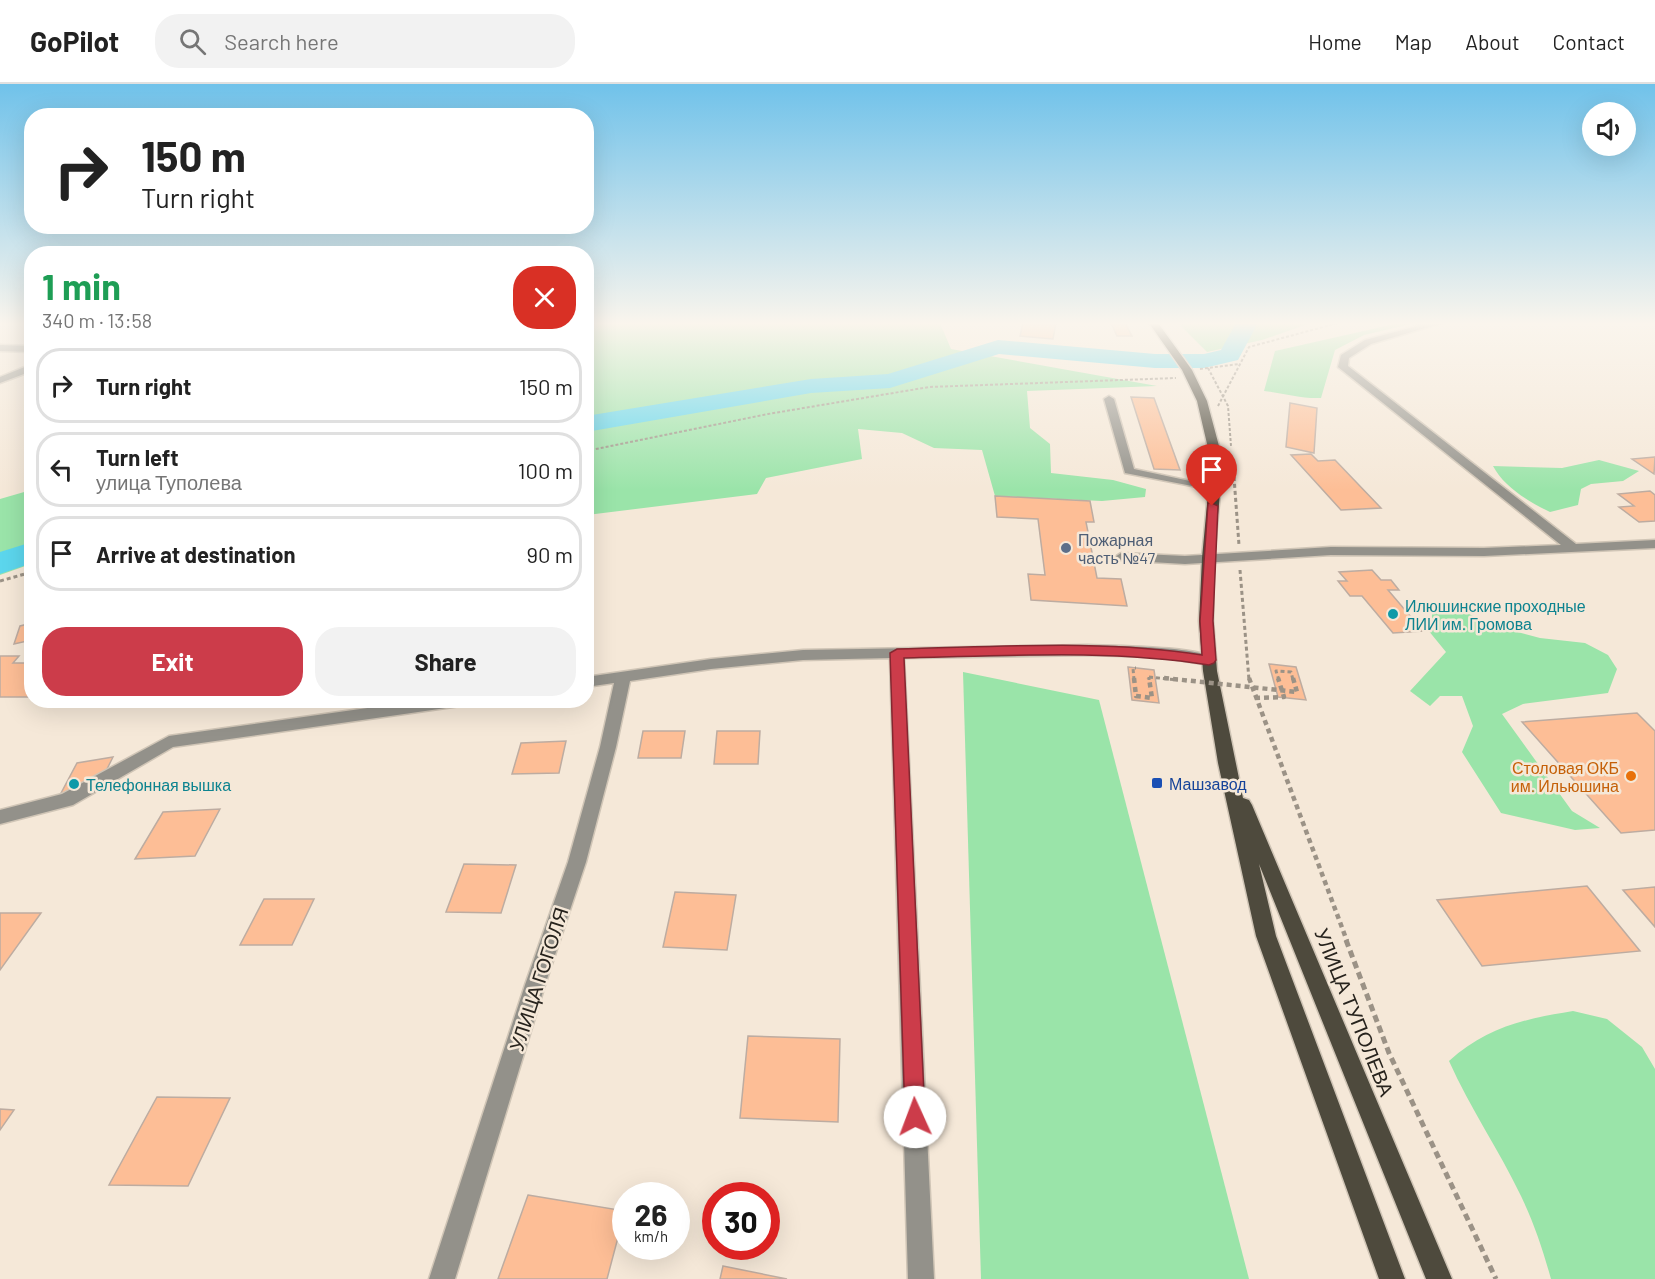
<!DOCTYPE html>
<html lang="en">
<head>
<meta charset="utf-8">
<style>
  :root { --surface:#fff; --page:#f2f2f2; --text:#222; --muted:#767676; --line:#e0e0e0; --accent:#cc3c4a }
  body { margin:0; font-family:Barlow,sans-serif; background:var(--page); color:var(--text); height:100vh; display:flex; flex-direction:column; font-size:22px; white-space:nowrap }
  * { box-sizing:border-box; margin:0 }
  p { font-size:20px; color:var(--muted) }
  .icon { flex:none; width:33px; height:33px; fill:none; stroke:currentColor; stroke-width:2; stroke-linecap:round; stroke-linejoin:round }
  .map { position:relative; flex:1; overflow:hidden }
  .side { position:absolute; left:24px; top:162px; width:570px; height:462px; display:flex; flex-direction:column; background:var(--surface); border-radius:24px; box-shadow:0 6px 24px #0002 }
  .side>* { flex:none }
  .guide { position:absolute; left:24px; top:24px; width:570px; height:126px; border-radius:24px; box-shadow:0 6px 24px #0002; background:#fff; color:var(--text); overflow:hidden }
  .tools { position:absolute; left:1582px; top:18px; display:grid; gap:12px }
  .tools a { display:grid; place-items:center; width:54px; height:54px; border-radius:50%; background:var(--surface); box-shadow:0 6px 24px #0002; font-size:30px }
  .speed { position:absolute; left:612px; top:1098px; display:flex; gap:12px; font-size:30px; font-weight:700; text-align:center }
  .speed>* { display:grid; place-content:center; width:78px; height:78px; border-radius:50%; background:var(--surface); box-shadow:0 6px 24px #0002; line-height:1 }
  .speed small { font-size:15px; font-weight:400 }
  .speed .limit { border:9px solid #d22; background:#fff; color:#111 }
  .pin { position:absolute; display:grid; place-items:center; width:51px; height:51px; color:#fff; margin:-62px -26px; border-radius:50% 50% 50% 0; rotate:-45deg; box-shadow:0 0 6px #0007 }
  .pin .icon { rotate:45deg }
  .me { position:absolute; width:66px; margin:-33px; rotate:358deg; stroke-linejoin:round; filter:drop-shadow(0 0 4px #0008) }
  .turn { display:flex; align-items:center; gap:21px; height:126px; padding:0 18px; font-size:27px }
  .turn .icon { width:78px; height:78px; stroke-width:2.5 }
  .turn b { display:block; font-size:42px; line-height:51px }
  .round { display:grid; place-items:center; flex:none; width:63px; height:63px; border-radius:24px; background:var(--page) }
  .summary { display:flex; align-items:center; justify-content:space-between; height:102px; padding:0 18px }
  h1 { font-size:36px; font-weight:700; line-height:45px; color:#1e9e55 }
  .action { display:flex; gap:12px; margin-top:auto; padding:12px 18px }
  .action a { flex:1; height:69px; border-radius:24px; background:var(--accent); color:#fff; font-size:24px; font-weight:700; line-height:69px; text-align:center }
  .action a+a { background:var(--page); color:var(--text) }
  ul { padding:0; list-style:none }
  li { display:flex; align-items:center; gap:18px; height:75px; margin:0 12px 9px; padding:0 6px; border:3px solid var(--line); border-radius:24px }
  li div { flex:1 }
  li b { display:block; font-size:22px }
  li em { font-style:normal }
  header { display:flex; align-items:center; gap:36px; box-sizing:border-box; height:84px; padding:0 30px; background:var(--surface); border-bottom:2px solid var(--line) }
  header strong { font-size:28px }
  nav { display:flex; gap:33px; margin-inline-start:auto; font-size:21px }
  .search { width:420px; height:54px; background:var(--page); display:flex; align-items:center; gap:15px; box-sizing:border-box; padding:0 21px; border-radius:24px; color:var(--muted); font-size:22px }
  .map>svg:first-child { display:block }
  .green { fill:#9ae4a9 }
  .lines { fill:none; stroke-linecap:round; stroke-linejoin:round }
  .river { fill:#5cd6ed; fill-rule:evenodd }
  .building { fill:#fdbe96; stroke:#bdaca1; stroke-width:1.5 }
  .minor-casing { stroke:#d0c5b6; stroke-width:3 }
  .major-casing { stroke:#d0c5b6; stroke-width:3 }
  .path-far3 { stroke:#9b9286; stroke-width:2; stroke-dasharray:3 2; stroke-linecap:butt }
  .path-far2 { stroke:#9b9286; stroke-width:3; stroke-dasharray:4 3; stroke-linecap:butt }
  .path-far1 { stroke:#9b9286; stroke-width:4.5; stroke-dasharray:5 4; stroke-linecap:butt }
  .path { stroke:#9b9286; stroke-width:5; stroke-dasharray:7 4.5; stroke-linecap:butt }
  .minor { fill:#93918a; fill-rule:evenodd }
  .major { fill:#4e4a3d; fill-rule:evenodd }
  .path-bridge-far1 { stroke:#9b9286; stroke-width:3; stroke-dasharray:4 3; stroke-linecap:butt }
  .path-bridge { stroke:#9b9286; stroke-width:4.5; stroke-dasharray:5 4; stroke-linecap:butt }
  .route { fill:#cc3c4a; stroke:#852730; stroke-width:1.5 }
  .service-dot { fill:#5c6f8a; stroke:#f5e8d8; stroke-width:2 }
  .culture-dot { fill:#0f9aa8; stroke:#f5e8d8; stroke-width:2 }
  .food-dot { fill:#e8710a; stroke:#f5e8d8; stroke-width:2 }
  .transit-dot { fill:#1a4fb4; stroke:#f5e8d8; stroke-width:2 }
  .labels { text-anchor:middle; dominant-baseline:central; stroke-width:5; stroke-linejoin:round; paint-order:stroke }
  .service-label { font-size:16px; fill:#4e5e75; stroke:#f5e8d8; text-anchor:start }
  .culture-label { font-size:16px; fill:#0d838f; stroke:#f5e8d8; text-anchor:start }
  .food-label { font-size:16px; fill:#c56008; stroke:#f5e8d8; text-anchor:end }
  .transit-label { font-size:16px; fill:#164399; stroke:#f5e8d8; text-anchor:start }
  .near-street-label { font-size:20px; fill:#27231d; stroke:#f5e8d8 }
</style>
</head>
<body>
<header>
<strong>GoPilot</strong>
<div class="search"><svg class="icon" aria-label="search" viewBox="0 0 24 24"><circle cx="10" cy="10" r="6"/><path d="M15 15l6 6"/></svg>Search here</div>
<nav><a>Home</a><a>Map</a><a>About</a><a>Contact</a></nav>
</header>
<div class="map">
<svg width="1655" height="1195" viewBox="0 0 1655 1195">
  <rect width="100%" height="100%" fill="#f5e8d8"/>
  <g class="green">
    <path d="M 586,239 L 940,239 L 951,265 L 1157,302 L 1027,307 L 1030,344 L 1050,360 L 1051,389 L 1113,396 L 1146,405 L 1145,413 L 1102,417 L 995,412 L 982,366 L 934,364 L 902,349 L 858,345 L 862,375 L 766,394 L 757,410 L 587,431 Z"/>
    <path d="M 1178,239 L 1311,239 L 1262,256 L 1207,268 Z"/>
    <path d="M 1399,239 L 1415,239 L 1364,251 L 1335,266 L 1321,314 C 1302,315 1283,309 1264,307 L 1275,267 Z"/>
    <path d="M 1599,376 L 1639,387 L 1623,397 L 1591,400 L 1581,405 L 1578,421 L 1550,428 C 1529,418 1504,403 1493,382 L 1562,384 Z"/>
    <path d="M 31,406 L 31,480 L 0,491 L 0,415 Z"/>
    <path d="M 1449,520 L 1491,541 L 1540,554 L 1585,559 L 1608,571 L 1617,585 L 1608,609 L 1523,620 L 1502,630 L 1572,727 L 1600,744 L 1575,746 L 1501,729 L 1462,668 L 1473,642 L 1462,612 L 1440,612 L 1430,622 L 1410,607 L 1446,568 L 1428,546 L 1434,524 Z"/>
    <path d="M 963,588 L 1099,616 L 1249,1195 L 981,1195 Z"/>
    <path d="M 1573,927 L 1607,935 L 1642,963 L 1655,985 L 1655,1195 L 1551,1195 C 1543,1166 1534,1139 1521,1112 C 1499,1066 1470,1024 1449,977 C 1487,943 1524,935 1573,927 Z"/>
  </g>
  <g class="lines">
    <g class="river">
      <path d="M 1236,239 L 1258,239 L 1238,276 L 1204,284 L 1155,284 L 999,270 L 890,304 L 811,309 L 586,348 L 586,332 L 811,295 L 888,290 L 998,256 L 1155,270 L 1204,270 L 1221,266 Z"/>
      <path d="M 32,458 L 32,479 L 0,490 L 0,468 Z"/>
    </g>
  </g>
  <g class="building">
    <path d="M 1023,239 L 1056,239 L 1053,255 L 1020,252 Z"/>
    <path d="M 1111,239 L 1125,239 L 1132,252 L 1117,252 Z"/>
    <path d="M 1131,313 L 1154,314 L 1180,386 L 1154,385 Z"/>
    <path d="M 1290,319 L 1317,324 L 1314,369 L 1286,363 Z"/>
    <path d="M 1311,370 L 1318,377 L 1335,376 L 1381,424 L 1341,426 L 1291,371 Z"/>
    <path d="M 1655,373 L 1654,390 L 1632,375 Z"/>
    <path d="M 1650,407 L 1655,411 L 1655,437 L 1639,438 L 1619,423 L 1634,422 L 1618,410 Z"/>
    <path d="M 995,412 L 1090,417 L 1094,438 L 1086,438 L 1097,494 L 1121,495 L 1127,522 L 1031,516 L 1028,490 L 1045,491 L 1038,435 L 997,433 Z"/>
    <path d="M 1372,486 L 1381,496 L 1391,496 L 1399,506 L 1388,506 L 1423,547 L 1393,549 L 1362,512 L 1350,512 L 1338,497 L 1347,497 L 1339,488 Z"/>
    <path d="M 32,539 L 32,556 L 14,560 L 20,542 Z"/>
    <path d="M 0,572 L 19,572 L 13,579 L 32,579 L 32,613 L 0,613 Z"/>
    <path d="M 1269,580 L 1296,583 L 1306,616 L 1278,613 Z"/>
    <path d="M 1128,583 L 1154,586 L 1159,619 L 1132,616 Z"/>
    <path d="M 1637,629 L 1655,647 L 1655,746 L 1621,749 L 1522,638 Z"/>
    <path d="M 643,647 L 685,647 L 681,674 L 638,674 Z"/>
    <path d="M 717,647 L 760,647 L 758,680 L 714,680 Z"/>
    <path d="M 566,657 L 559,689 L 512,690 L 521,659 Z"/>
    <path d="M 113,673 L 105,689 L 60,711 L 77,679 Z"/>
    <path d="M 220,725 L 195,772 L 135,775 L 163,728 Z"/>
    <path d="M 464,780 L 516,781 L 501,829 L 446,828 Z"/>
    <path d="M 1587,802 L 1640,867 L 1482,882 L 1437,816 Z"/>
    <path d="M 1655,803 L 1655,843 L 1623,806 Z"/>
    <path d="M 675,808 L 736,811 L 727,866 L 663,863 Z"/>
    <path d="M 264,815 L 314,815 L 292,861 L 240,861 Z"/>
    <path d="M 0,829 L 41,829 L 0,886 Z"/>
    <path d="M 748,952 L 840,955 L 838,1038 L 740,1034 Z"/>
    <path d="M 157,1013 L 230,1014 L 188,1102 L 109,1101 Z"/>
    <path d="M 0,1025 L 14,1026 L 0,1046 Z"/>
    <path d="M 528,1111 L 625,1127 L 607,1195 L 498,1195 Z"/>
    <path d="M 723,1182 L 787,1195 L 720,1195 Z"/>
  </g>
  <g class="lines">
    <defs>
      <g id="minor">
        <path d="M 1428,239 L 1442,239 L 1371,260 L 1349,274 L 1348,282 L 1576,460 L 1655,456 L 1655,464 L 1484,472 L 1331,471 L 1185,480 L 1116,476 L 1115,473 L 1121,469 L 1185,472 L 1331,463 L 1484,464 L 1561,461 L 1338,283 L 1341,271 L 1365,256 Z"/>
        <path d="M 0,261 L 32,262 L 32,268 L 0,267 Z"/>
        <path d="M 32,280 L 32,287 L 0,299 L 0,293 Z"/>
        <path d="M 1109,312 L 1114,315 L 1134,385 L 1218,403 L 1218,407 L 1125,389 L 1104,315 Z"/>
        <path d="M 1088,561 C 1109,562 1206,562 1216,576 L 1209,581 L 1159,573 L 1088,571 L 904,574 L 934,1195 L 908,1195 L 890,574 L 803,576 L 711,585 L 630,597 L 616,663 L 586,778 L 545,901 L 455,1195 L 429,1195 L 525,901 L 568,778 L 600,663 L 614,599 L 586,603 L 586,593 L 711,575 L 803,566 Z"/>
        <path d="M 424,616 L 474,616 L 467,621 L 173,663 L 73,721 L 0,740 L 0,726 L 62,710 L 169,652 Z"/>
      </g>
      <path id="major" d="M 1149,239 L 1158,239 L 1192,286 L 1207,317 L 1223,377 L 1214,474 L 1213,537 L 1217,587 L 1243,714 L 1249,716 L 1252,721 L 1452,1195 L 1426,1195 L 1259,780 L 1276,852 L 1405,1195 L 1379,1195 L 1256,852 L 1218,679 L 1203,587 L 1199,537 L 1202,474 L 1211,377 L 1197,317 L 1182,286 Z"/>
    </defs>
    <use href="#minor" class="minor-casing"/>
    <use href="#major" class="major-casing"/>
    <g class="path-far3">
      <path d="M 1208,284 L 1228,322 L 1231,362"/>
      <path d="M 1200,285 L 1239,280"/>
      <path d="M 1218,322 L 1249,263 L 1338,239"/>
      <path d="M 586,367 L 768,330 L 929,303 L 1176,294"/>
    </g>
    <g class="path-far2">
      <path d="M 1234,393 L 1239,461"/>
      <path d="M 1240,486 L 1249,596"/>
      <path d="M 0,497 L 32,488"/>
      <path d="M 1149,593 L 1149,596"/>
      <path d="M 1134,596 L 1133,584 L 1136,584"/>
      <path d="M 1279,596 L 1276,587 L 1291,588 L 1293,596"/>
    </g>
    <g class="path-far1">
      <path d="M 1134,594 L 1136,612 L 1152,614 L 1149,594"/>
      <path d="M 1249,594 L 1347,857"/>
      <path d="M 1293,594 L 1297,608"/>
      <path d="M 1255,614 L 1284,613 L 1278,594"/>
    </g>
    <path class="path" d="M 1346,856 L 1389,969 L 1496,1195"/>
    <use href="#minor" class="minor"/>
    <use href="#major" class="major"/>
    <path class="path-bridge-far1" d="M 1149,593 L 1178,596"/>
    <path class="path-bridge" d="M 1164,594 L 1297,608"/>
  </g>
  <linearGradient id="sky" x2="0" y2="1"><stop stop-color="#70c2ea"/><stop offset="0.59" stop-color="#faf5ed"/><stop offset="1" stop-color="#faf5ed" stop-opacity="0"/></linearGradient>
  <rect width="1655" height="406" fill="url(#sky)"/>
  <path class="route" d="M 1208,419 L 1212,419 L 1218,422 L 1213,537 L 1216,576 L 1214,579 L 1209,581 C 1108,565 1005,572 904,574 L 925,1033 L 922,1040 L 915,1043 L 908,1040 L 905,1033 L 890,569 L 897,565 C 998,563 1102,555 1202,571 L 1200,537 Z"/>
  <circle class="service-dot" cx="1066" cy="464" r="6"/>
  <g class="culture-dot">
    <circle cx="1393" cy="530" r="6"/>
    <circle cx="74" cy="700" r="6"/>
  </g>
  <circle class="food-dot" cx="1631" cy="692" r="6"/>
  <rect class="transit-dot" x="1151" y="693" width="12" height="12" rx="3"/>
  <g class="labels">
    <g class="service-label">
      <text x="1078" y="455">Пожарная<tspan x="1078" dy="18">часть №47</tspan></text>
    </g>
    <g class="culture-label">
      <text x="1405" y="521">Илюшинские проходные<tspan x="1405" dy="18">ЛИИ им. Громова</tspan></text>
      <text x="86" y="700">Телефонная вышка</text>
    </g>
    <g class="food-label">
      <text x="1619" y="683">Столовая ОКБ<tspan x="1619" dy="18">им. Ильюшина</tspan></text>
    </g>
    <g class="transit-label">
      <text x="1169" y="699">Машзавод</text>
    </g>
    <g class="near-street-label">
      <text transform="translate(538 895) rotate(-72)">УЛИЦА ГОГОЛЯ</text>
      <text transform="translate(1355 928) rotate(68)">УЛИЦА ТУПОЛЕВА</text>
    </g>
  </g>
</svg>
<div class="tools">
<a><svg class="icon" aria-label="sound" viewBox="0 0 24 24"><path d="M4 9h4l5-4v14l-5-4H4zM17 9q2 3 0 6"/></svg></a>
</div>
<div class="speed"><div>26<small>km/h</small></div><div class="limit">30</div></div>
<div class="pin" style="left:1212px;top:422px;background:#d93025"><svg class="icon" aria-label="arrive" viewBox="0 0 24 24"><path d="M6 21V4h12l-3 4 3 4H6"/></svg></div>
<svg class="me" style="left:915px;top:1033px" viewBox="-20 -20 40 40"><circle r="19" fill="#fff"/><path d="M0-13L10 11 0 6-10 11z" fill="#cc3c4a"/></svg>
<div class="guide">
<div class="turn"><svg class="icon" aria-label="right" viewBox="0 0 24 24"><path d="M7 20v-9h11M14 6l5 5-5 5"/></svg><div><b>150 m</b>Turn right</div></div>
</div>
<section class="side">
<div class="summary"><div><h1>1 min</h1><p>340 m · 13:58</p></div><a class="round" style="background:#d93025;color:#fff"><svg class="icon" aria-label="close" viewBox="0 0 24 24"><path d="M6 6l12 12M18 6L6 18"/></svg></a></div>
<ul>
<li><svg class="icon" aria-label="right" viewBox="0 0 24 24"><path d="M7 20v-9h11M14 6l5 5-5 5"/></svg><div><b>Turn right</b></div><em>150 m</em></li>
<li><svg class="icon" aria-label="left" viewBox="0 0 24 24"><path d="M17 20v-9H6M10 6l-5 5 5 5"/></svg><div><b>Turn left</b><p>улица Туполева</p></div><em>100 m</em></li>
<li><svg class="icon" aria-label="arrive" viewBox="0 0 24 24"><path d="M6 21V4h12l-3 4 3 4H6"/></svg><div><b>Arrive at destination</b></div><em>90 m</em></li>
</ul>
<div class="action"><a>Exit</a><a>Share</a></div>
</section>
</div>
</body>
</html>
